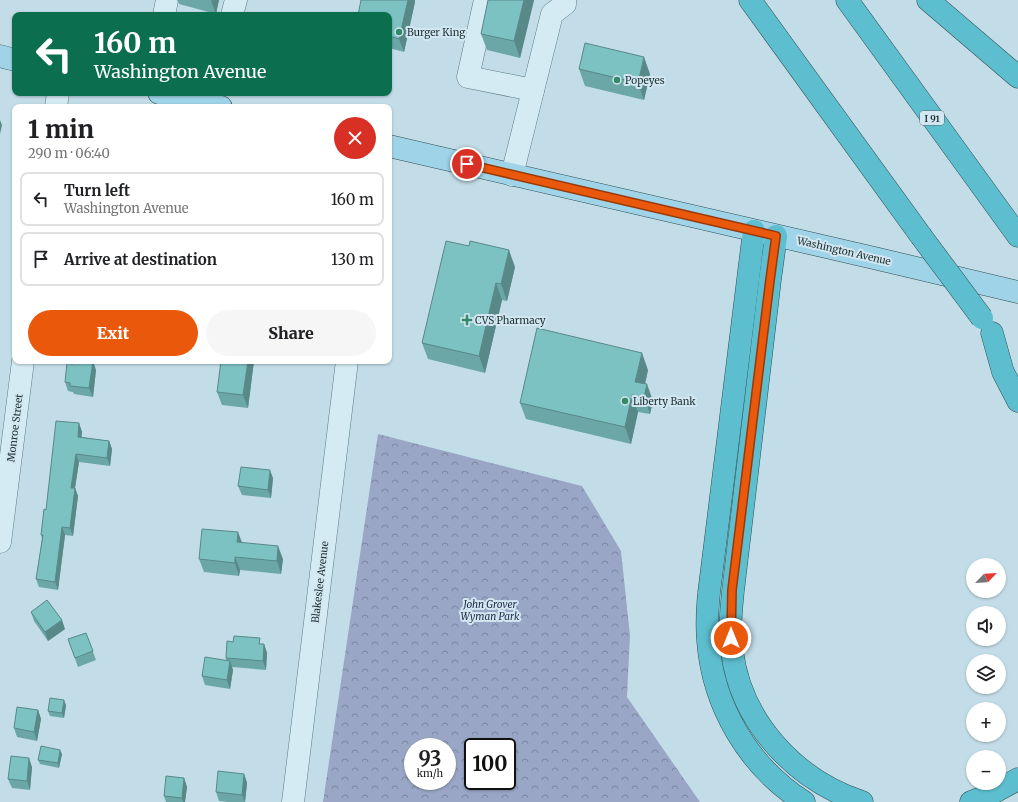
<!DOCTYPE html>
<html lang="en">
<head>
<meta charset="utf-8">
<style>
  :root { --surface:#fff; --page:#f6f6f6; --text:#202124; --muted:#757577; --line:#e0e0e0; --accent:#ea580c }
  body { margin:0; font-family:Merriweather,serif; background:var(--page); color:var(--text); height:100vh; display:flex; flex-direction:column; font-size:15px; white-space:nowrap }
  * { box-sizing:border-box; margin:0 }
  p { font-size:13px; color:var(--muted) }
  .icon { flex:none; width:22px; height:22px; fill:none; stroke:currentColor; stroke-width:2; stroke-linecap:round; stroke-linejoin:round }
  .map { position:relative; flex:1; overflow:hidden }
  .sheet { position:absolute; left:12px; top:104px; width:380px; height:260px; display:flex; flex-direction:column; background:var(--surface); border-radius:8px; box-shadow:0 1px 3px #0004 }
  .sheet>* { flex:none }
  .hud { position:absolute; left:12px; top:12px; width:380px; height:84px; border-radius:8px; box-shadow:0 1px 3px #0004; background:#0b6e4f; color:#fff; overflow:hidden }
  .needle { width:26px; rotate:65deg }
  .buttons { position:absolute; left:966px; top:558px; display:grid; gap:8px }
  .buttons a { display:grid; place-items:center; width:40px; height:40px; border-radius:50%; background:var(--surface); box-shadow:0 1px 3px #0004; font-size:20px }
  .speed { position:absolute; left:404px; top:738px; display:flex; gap:8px; font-size:20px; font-weight:700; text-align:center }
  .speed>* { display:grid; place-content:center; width:52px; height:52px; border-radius:50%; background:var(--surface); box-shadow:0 1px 3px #0004; line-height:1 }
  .speed small { font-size:10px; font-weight:400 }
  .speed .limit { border:2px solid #111; border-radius:6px; background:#fff; color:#111 }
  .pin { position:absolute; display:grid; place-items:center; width:34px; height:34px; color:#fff; margin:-17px; border:2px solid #fff; border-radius:50%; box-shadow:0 1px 4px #0007 }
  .me { position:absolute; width:44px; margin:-22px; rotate:0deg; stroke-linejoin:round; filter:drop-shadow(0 0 3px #0008) }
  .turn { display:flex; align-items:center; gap:14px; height:84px; padding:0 16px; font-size:18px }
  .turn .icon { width:52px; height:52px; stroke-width:2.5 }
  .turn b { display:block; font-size:28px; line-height:34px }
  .round { display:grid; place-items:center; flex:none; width:42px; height:42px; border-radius:21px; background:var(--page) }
  .summary { display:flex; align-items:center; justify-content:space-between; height:68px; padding:0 16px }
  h1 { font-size:24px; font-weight:800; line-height:30px }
  .cta { display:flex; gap:8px; margin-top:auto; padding:8px 16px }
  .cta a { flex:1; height:46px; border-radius:24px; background:var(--accent); color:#fff; font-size:16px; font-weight:800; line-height:46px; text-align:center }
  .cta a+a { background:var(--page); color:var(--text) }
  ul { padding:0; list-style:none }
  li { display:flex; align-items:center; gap:12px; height:54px; margin:0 8px 6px; padding:0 8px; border:2px solid var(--line); border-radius:8px }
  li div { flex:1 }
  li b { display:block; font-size:15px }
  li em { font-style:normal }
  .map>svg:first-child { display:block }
  .forest { fill:url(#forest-crowns); fill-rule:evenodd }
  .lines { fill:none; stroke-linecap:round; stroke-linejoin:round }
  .minor-casing { stroke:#5c7c80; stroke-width:23 }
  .major-casing { stroke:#304d4f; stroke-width:23 }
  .highway-casing { stroke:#304d4f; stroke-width:23 }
  .minor { stroke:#d5ebf4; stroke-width:22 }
  .major { stroke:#9fd3e8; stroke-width:22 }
  .highway { stroke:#5dbecf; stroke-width:22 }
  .highway-bridge-casing { stroke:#304d4f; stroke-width:23; stroke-linecap:butt }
  .highway-bridge { stroke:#5dbecf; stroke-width:22 }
  .wall { fill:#6ca7a7 }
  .shaded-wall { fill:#588888 }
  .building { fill:#7dc2c2; stroke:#588888 }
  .route-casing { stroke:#983908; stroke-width:10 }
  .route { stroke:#ea580c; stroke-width:7 }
  .poi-dot { fill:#338965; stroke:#d2e7f1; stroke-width:1.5 }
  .labels { text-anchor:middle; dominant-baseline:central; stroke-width:4; stroke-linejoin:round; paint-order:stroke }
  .shield { fill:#d2e7f1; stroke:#54686b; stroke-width:1 }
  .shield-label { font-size:9px; font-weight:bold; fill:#1e3132 }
  .poi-label { font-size:10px; fill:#1e3132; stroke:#d2e7f1; text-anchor:start }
  .street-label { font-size:10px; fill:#1e3132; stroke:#d2e7f1 }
  .park-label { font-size:10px; font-style:italic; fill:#272d4c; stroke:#d2e7f1 }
</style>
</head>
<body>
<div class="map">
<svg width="1018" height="802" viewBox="0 0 1018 802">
  <defs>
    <pattern id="forest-crowns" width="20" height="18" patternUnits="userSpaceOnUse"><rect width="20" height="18" fill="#99a6c5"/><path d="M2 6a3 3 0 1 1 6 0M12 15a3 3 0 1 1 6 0" fill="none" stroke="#7c88a1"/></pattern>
  </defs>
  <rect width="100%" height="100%" fill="#c3dde8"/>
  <path class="forest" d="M 378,434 L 582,486 L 621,551 L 630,636 L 627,697 L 700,802 L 323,802 ZM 413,747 L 447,747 L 447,781 L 413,781 ZM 473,747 L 507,747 L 507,781 L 473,781 Z"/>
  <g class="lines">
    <defs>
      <g id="minor">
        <path d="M 485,0 L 468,77 L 533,90"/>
        <path d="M 164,15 L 167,0"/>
        <path d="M 232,15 L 236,0"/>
        <path d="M 56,107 L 58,93"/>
        <path d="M 512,175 L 552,14 L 565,4 L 565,0"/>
        <path d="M 0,542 L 23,361"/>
        <path d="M 293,802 L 347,361"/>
      </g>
      <g id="major">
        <path d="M 0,56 L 15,60"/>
        <path d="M 159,93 L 221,107"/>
        <path d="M 389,146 L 874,258 L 1018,292"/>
      </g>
      <g id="highway">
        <path d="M 750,0 L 921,236"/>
        <path d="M 847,0 L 1018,236"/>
        <path d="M 928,0 L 1018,77"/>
        <path d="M 754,231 L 711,577 C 708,598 706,619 708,641 C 713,706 748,766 804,802"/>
        <path d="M 776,236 L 770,280 L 733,591 C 731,611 729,631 732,651 C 741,722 795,780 862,802"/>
        <path d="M 992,333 L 1003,372 L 1018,401"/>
        <path d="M 971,802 L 989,795 L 1018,779"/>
      </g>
    </defs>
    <use href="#minor" class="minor-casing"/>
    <use href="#major" class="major-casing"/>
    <use href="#highway" class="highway-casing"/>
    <use href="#minor" class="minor"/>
    <use href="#major" class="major"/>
    <use href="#highway" class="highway"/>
    <defs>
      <path id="highway-bridge" d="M 921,236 L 982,318"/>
    </defs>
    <use href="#highway-bridge" class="highway-bridge-casing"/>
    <use href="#highway-bridge" class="highway-bridge"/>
  </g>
  <g class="wall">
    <path d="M 177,0 L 219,0 L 216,14 L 179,4 Z"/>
    <path d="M 361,0 L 415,0 L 415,2 L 404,52 L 389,48 L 389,15 Z"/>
    <path d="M 488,0 L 534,0 L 520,58 L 487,50 L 481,34 Z"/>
    <path d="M 579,69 L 650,74 L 644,100 L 585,86 Z"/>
    <path d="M 515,267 L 507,301 L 502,300 L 485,373 L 428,359 L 422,343 Z"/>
    <path d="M 254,361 L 248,408 L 222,405 L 217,392 Z"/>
    <path d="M 96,370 L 93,397 L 74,394 L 73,392 L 68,391 L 65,382 Z"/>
    <path d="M 648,370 L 645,384 L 653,401 L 650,414 L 638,412 L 631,444 L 526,419 L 520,403 Z"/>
    <path d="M 79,423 L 82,432 L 81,437 L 109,441 L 112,449 L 110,466 L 79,462 L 75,488 L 78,496 L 73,536 L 65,535 L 58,590 L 39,587 L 36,579 L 42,539 L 41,535 L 46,510 Z"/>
    <path d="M 273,478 L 271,498 L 242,495 L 238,486 Z"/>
    <path d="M 242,543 L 283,559 L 281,574 L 240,570 L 239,576 L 204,572 L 199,559 Z"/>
    <path d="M 31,612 L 65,629 L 48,641 L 34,621 Z"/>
    <path d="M 86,633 L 96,660 L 78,667 L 68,639 Z"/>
    <path d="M 233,642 L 264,644 L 267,653 L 266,670 L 232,667 L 233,670 L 230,689 L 205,685 L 202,676 L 226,661 L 226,658 Z"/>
    <path d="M 66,705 L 64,718 L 50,716 L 48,711 Z"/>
    <path d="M 38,710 L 41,719 L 37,741 L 17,737 L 14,728 Z"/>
    <path d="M 62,754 L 59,768 L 40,764 L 38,760 Z"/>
    <path d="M 32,767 L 30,790 L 12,788 L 8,779 Z"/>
    <path d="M 244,774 L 247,783 L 245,802 L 228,802 L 219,801 L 216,792 Z"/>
    <path d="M 184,778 L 187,787 L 185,802 L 166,802 L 164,796 Z"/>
  </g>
  <g class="shaded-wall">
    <path d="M 212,0 L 219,0 L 216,14 L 211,1 Z"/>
    <path d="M 408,0 L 415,0 L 415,2 L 404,52 L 399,39 Z"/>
    <path d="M 524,0 L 534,0 L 520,58 L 514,41 Z"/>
    <path d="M 644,57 L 650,74 L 644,100 L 638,83 Z"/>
    <path d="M 0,120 L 2,125 L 0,134 Z"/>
    <path d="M 509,250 L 515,267 L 507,301 L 501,284 Z"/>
    <path d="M 496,283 L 502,300 L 485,373 L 479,356 Z"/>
    <path d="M 642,353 L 648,370 L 642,397 L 635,382 Z"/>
    <path d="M 93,361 L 96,370 L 93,397 L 89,388 Z"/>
    <path d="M 248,361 L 254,361 L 248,408 L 243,395 Z"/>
    <path d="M 647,384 L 653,401 L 650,414 L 644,397 Z"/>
    <path d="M 632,395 L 638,412 L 631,444 L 625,427 Z"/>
    <path d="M 79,423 L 82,432 L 81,445 L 78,437 Z"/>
    <path d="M 109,441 L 112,449 L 110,466 L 107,458 Z"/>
    <path d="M 76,454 L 79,462 L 75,488 L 78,496 L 73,536 L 70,528 L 71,488 Z"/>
    <path d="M 270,470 L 273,478 L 271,498 L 268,490 Z"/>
    <path d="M 62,527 L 65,535 L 58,590 L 55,582 Z"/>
    <path d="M 238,532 L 243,545 L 237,542 Z"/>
    <path d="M 278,546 L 283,559 L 281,574 L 277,561 Z"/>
    <path d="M 235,557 L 240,570 L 239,576 L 235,563 Z"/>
    <path d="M 62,620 L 65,629 L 48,641 L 45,632 Z"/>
    <path d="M 264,644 L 267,653 L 266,670 L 263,661 Z"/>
    <path d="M 230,661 L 233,670 L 230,689 L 227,680 Z"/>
    <path d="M 64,700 L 66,705 L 64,718 L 62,713 Z"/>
    <path d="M 38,710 L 41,719 L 37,741 L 34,732 Z"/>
    <path d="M 60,750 L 62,754 L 59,768 L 58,763 Z"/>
    <path d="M 29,758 L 32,767 L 30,790 L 27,781 Z"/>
    <path d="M 244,774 L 247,783 L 245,802 L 242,795 Z"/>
    <path d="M 184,778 L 187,787 L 185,802 L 183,802 L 182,798 Z"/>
  </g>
  <g class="building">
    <path d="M 361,0 L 408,0 L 399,39 L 389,36 L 389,15 L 358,15 Z"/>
    <path d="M 488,0 L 524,0 L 514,41 L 481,34 Z"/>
    <path d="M 585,43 L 644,57 L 638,83 L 579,69 Z"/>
    <path d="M 446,241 L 469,246 L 470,241 L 509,250 L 501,284 L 496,283 L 479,356 L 422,343 Z"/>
    <path d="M 537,328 L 642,353 L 635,382 L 647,384 L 644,397 L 632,395 L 625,427 L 520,403 Z"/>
    <path d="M 73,361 L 93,361 L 89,388 L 70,386 L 70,383 L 65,382 L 67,363 L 73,364 Z"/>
    <path d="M 221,361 L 248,361 L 243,395 L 217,392 Z"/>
    <path d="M 56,421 L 79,423 L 78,437 L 109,441 L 107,458 L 76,454 L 71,488 L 75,488 L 70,528 L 62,527 L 55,582 L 36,579 L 43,535 L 41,535 L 44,509 L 46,510 Z"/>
    <path d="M 241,467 L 270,470 L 268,490 L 238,486 Z"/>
    <path d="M 202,529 L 238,532 L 237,542 L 278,546 L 277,561 L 235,557 L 235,563 L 199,559 Z"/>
    <path d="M 47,600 L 62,620 L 45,632 L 31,612 Z"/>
    <path d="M 86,633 L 93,651 L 75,658 L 68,639 Z"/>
    <path d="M 234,636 L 260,638 L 259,644 L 264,644 L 263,661 L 226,658 L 227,641 L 233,642 Z"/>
    <path d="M 205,657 L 230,661 L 227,680 L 202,676 Z"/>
    <path d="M 50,698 L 64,700 L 62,713 L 48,711 Z"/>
    <path d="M 17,707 L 38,710 L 34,732 L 14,728 Z"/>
    <path d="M 41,746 L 60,750 L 58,763 L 38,760 Z"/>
    <path d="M 11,756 L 29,758 L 27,781 L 8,779 Z"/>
    <path d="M 218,771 L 244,774 L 242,795 L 216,792 Z"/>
    <path d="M 166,776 L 184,778 L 182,798 L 164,796 Z"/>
  </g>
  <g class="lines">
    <defs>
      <path id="route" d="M 467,164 L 776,236 L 770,280 L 732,590 L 731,638"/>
    </defs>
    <use href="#route" class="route-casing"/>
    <use href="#route" class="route"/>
  </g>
  <g class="poi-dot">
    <circle cx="399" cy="32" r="4"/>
    <circle cx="617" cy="80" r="4"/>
    <path d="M465 314h4v4h4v4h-4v4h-4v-4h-4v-4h4z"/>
    <circle cx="625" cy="401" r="4"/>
  </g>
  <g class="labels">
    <rect class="shield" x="920" y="111" width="24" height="14" rx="3"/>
    <g class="shield-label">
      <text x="932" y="118">I 91</text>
    </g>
    <g class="poi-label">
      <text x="407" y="32">Burger King</text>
      <text x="625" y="80">Popeyes</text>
      <text x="475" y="320">CVS Pharmacy</text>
      <text x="633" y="401">Liberty Bank</text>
    </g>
    <g class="street-label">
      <text transform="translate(844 251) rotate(13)">Washington Avenue</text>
      <text transform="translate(15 428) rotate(-83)">Monroe Street</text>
      <text transform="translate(320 582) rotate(-83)">Blakeslee Avenue</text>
    </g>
    <g class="park-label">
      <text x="490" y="604">John Grover<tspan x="490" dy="12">Wyman Park</tspan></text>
    </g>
  </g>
</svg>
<div class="buttons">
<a><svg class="needle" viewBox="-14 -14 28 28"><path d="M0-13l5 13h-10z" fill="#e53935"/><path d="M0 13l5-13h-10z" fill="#757577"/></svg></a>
<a><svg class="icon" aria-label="sound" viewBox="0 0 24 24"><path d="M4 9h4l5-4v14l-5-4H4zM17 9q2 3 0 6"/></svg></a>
<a><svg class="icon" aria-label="layers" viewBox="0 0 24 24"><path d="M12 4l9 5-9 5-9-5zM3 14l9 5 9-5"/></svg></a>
<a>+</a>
<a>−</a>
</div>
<div class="speed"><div>93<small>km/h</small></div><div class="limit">100</div></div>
<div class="pin" style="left:467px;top:164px;background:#d93025"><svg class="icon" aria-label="arrive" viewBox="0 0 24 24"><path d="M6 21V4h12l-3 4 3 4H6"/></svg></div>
<svg class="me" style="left:731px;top:638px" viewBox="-20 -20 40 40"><circle r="17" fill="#ea580c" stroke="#fff" stroke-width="3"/><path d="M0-11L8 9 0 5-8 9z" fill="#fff"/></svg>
<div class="hud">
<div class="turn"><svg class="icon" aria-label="left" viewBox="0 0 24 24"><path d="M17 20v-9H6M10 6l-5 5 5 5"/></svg><div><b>160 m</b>Washington Avenue</div></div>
</div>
<section class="sheet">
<div class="summary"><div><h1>1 min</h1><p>290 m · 06:40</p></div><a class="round" style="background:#d93025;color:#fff"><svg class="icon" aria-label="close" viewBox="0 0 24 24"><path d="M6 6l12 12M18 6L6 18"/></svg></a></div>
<ul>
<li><svg class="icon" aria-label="left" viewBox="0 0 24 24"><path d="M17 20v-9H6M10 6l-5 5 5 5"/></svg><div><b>Turn left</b><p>Washington Avenue</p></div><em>160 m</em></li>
<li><svg class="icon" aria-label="arrive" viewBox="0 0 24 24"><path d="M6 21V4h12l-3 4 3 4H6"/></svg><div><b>Arrive at destination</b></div><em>130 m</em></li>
</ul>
<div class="cta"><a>Exit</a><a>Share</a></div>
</section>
</div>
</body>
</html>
